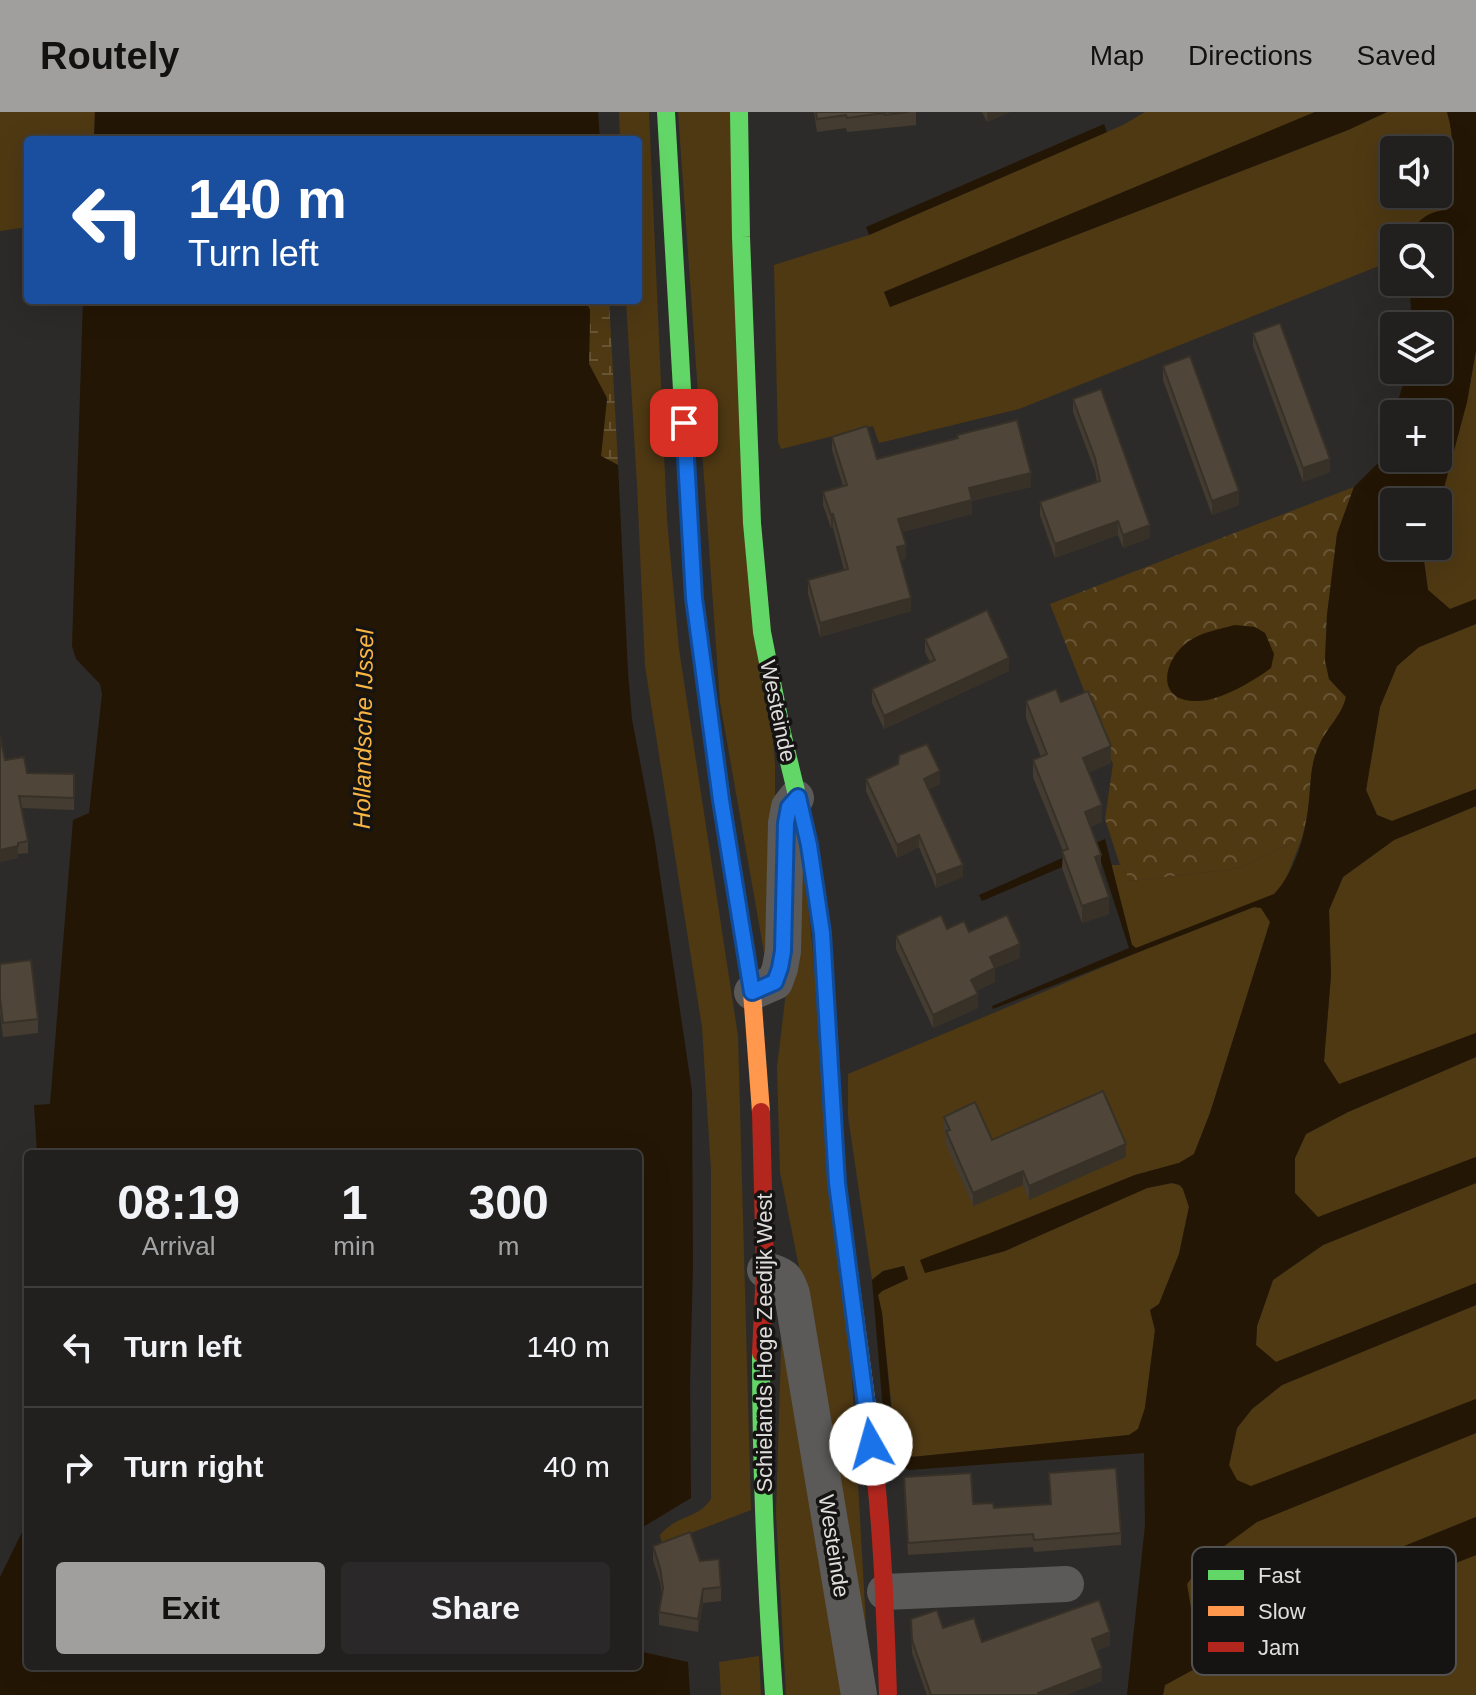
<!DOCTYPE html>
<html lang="en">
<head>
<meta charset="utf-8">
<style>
  :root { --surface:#22201f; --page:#2a2828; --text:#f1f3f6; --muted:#a2a3a4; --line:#3f3e3d; --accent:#a19f9d }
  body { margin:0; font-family:Arial,sans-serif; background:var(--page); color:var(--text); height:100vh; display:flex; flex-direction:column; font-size:30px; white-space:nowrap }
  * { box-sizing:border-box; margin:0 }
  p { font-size:26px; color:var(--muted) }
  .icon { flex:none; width:44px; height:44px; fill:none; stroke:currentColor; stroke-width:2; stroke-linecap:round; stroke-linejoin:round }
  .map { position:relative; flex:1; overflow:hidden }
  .details { position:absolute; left:24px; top:1038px; width:618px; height:520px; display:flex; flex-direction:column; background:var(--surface); border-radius:8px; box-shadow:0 8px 32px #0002,0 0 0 2px var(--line) }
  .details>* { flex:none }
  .banner { position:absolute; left:24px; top:24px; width:618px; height:168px; border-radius:8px; box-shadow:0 8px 32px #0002,0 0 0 2px var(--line); background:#1a4fa0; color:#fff; overflow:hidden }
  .fabs { position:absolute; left:1380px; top:24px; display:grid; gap:16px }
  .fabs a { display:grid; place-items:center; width:72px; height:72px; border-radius:8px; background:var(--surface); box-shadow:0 8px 32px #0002,0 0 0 2px var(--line); font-size:40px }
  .pin { position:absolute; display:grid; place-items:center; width:68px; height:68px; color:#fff; margin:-34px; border-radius:16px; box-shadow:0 4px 12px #0006 }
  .me { position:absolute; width:88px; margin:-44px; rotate:353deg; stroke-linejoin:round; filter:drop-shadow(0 0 6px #0008) }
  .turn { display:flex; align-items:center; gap:28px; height:168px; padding:0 32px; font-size:36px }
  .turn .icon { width:104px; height:104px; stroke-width:2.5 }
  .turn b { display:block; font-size:56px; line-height:68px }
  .eta { display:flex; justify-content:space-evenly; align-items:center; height:136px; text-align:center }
  .eta b { font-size:48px; font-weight:700; line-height:56px }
  .cta { display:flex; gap:16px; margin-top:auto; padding:16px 32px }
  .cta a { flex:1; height:92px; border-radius:8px; background:var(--accent); color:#111; font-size:32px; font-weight:700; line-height:92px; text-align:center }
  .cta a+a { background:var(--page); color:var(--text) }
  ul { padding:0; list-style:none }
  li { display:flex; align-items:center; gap:24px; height:120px; padding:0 32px; border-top:2px solid var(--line) }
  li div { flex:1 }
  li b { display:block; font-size:30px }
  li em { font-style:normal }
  header { display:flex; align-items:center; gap:48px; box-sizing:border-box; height:112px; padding:0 40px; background:var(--accent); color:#111 }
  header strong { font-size:38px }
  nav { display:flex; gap:44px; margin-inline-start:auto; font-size:28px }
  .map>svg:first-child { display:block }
  .green { fill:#4f3913; fill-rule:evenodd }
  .forest { fill:url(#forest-crowns) }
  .wetland { fill:url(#wetland-marsh) }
  .water { fill:#241604; fill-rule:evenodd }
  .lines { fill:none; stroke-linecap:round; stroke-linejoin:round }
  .street { stroke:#5b5a58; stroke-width:36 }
  .fast { stroke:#63d668; stroke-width:18 }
  .slow { stroke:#ff974d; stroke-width:18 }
  .jam { stroke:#b3261e; stroke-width:18 }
  .wall { fill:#443c31 }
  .shaded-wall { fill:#373128 }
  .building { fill:#4f4639; stroke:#373128; stroke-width:2 }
  .route-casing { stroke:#114b97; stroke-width:20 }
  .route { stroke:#1a73e8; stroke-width:14 }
  .labels { text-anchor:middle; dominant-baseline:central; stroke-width:7; stroke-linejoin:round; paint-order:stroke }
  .street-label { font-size:22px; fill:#e0dedc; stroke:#151413 }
  .water-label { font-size:24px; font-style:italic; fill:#fab643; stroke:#151413 }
  .key { fill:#151413; stroke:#52514f; stroke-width:2 }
  .key-label { font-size:22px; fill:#e0dedc }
</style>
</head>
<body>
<header>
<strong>Routely</strong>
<nav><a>Map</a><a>Directions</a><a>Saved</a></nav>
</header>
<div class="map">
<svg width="1476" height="1583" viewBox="0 0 1476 1583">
  <defs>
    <pattern id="forest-crowns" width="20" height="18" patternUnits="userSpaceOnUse" patternTransform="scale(2)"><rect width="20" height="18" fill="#4f3913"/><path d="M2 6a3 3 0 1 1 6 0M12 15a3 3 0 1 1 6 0" fill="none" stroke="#685535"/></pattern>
    <pattern id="wetland-marsh" width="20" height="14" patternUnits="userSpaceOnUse" patternTransform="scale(2)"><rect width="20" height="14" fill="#4f3913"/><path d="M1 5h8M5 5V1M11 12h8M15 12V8" fill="none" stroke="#685535"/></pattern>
  </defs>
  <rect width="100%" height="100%" fill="#2d2b29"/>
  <g class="green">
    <path d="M 0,0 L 95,0 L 94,28 L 28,28 L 28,115 L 0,119 Z"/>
    <path d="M 619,0 L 649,0 L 667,408 L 679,537 L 738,924 L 751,1398 L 662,1432 L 660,1423 C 676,1403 698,1407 711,1387 L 711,1058 L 702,915 L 645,554 L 637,373 L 626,188 L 638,188 L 638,28 L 620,28 Z"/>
    <path d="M 678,0 L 730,0 L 775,654 L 775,792 L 765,846 L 720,590 Z"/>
    <path d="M 1145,0 L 1315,0 L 884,180 L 890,195 L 1348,18 L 1387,0 L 1447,0 C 1457,31 1451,66 1447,98 L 1416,111 L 1408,126 L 1394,126 L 1394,141 L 1384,152 L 1019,297 L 879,331 L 873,314 L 781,337 L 778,330 L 774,153 L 869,123 L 1123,13 ZM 1394,38 L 1438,38 L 1438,82 L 1394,82 Z"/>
    <path d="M 1476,238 L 1476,487 L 1450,497 L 1428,478 L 1424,449 L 1428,434 L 1438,434 L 1438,398 L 1467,290 Z"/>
    <path d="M 1476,512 L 1476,677 L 1392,709 L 1377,703 L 1366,678 L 1380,595 L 1397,554 L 1419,535 Z"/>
    <path d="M 1476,694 L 1476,921 L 1339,973 L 1324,949 L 1331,863 L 1329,798 L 1343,765 L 1394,728 Z"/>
    <path d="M 1302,726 L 1284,772 L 1275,782 L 1136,836 L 1132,833 L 1111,753 L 1120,753 L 1131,769 L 1240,756 Z"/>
    <path d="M 803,739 L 849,1213 L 869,1565 L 823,1275 L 780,1060 L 777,955 Z"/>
    <path d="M 1254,795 L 1261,796 L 1270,810 L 1210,1001 L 1194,1042 L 1179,1051 L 1135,1063 L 993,1120 L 925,1161 L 1005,1139 L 1147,1076 L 1172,1071 L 1179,1073 L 1183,1077 L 1189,1095 L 1179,1142 L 1159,1192 L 1150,1198 L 1155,1218 L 1145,1296 L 1138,1317 L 1129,1323 L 922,1344 C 911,1345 904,1346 896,1337 L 882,1201 L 878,1183 L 882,1179 L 908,1167 L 904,1154 L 883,1159 L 872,1168 L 848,1004 L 848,962 L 1158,832 Z"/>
    <path d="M 1476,945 L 1476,1045 L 1317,1106 L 1295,1081 L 1295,1046 L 1306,1022 L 1348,1000 Z"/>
    <path d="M 1476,1071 L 1476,1171 L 1276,1250 L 1256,1234 L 1257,1214 L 1273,1168 L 1323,1133 Z"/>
    <path d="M 1476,1193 L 1476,1287 L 1251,1375 L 1236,1368 L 1229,1353 L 1237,1316 L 1252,1297 L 1282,1273 Z"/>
    <path d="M 782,1205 L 846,1583 L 786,1583 L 776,1401 Z"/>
    <path d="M 1476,1321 L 1476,1405 L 1204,1515 L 1193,1509 L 1187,1472 L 1204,1449 L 1270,1382 L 1258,1409 Z"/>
    <path d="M 1476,1443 L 1476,1583 L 1163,1583 L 1165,1573 L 1211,1548 Z"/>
    <path d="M 759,1544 L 761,1583 L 721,1583 L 719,1550 Z"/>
  </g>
  <path class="forest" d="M 1354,375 L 1337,422 L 1327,503 L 1325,548 L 1329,567 L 1346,585 C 1342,603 1327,616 1319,633 C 1311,651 1311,669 1309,688 C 1308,701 1305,713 1302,726 L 1240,756 L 1131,769 L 1120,753 L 1105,707 L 1113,652 L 1050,492 Z"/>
  <path class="wetland" d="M 585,188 L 609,188 L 618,353 L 601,344 L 607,287 L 589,252 L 590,198 Z"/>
  <g class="water">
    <path d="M 95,0 L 598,0 L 600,28 L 94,28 Z"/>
    <path d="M 1315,0 L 1387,0 L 1348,18 L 890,195 L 884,180 Z"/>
    <path d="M 1447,0 L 1476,0 L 1476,238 L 1467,290 L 1438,398 L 1438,390 L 1394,390 L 1394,434 L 1428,434 L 1424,449 L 1428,478 L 1450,497 L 1476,487 L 1476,512 L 1419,535 L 1397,554 L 1380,595 L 1366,678 L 1377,703 L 1392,709 L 1476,677 L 1476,694 L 1394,728 L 1343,765 L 1329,798 L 1331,863 L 1324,949 L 1339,972 L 1476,921 L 1476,945 L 1348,1000 L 1306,1022 L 1295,1046 L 1295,1081 L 1318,1105 L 1476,1045 L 1476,1071 L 1323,1133 L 1273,1168 L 1257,1214 L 1256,1233 L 1276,1250 L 1476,1171 L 1476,1193 L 1282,1273 L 1252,1297 L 1237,1316 L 1229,1353 L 1237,1368 L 1251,1374 L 1476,1287 L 1476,1321 L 1257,1410 L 1204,1449 L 1187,1472 L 1193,1509 L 1205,1515 L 1476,1405 L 1476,1443 L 1211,1548 L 1165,1573 L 1163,1583 L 1127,1583 L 1145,1413 L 1144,1341 L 909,1358 L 887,1346 L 872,1168 L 883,1159 L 904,1154 L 908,1167 L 882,1179 L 878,1183 L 882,1201 L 895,1337 C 904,1346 911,1345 922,1344 L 1129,1323 L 1138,1317 L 1145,1296 L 1155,1218 L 1150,1198 L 1159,1192 L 1179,1142 L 1189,1095 L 1183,1077 L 1180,1073 L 1172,1071 L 1147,1076 L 1005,1139 L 925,1161 L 920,1148 L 993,1120 L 1135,1063 L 1179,1051 L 1194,1042 L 1210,1001 L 1270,810 L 1261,796 L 1254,795 L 993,897 L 992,894 L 1129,836 L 1099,743 L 1060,756 L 982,789 L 979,783 L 1105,727 L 1132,833 L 1136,836 L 1274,782 C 1296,759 1306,721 1309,689 C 1311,670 1310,652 1319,634 C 1326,616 1342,604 1346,585 L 1329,567 L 1325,548 L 1327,503 L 1337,422 L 1354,375 L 1378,351 L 1403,273 L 1405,258 L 1438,258 L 1438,214 L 1410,214 L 1411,196 L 1409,170 L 1438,170 L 1438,126 L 1408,126 C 1417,109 1427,99 1447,98 C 1451,66 1457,31 1447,0 ZM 1394,302 L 1438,302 L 1438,346 L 1394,346 Z"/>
    <path d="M 1104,12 L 1107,20 L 869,123 L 866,115 Z"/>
    <path d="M 83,188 L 585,188 L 590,198 L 589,252 L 607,286 L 601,344 L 618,353 L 628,560 L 632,607 L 654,723 L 692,979 L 693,1154 L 690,1270 L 691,1386 L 638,1418 L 638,1042 L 37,1042 L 34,993 L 50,992 L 73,708 L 89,701 L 102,582 L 100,572 L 76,547 L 72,534 Z"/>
    <path d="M 1235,513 L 1255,515 L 1265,521 L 1274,542 L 1271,556 C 1252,570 1220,589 1197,589 C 1155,590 1162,548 1189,529 C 1202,520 1220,517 1235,513 Z"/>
    <path d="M 28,1408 L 28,1554 L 638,1554 L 638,1539 L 688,1550 L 690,1583 L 0,1583 L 0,1465 Z"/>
  </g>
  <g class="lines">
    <g class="street">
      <path d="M 752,880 L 775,870 L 780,856 L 783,839 L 786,711 L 789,695 L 796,686"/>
      <path d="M 765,1158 C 784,1162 786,1165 792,1182 L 859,1583"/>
      <path d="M 885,1480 L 1066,1472"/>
    </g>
    <g class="fast">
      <path d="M 666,0 L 694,486 L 721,685"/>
      <path d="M 739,0 L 741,125 L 752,411 L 762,520 L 782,621 L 809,733 L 813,760"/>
      <path d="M 761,1241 C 761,1355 766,1469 774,1583"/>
    </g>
    <g class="slow">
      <path d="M 721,685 L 752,880 L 761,1000"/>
      <path d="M 813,760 L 822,821 L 837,1071 L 870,1316"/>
    </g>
    <g class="jam">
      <path d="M 761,1241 L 765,1158 L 761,1000"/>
      <path d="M 870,1316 C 882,1405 885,1494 888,1583"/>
    </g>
  </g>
  <g class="wall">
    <path d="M 814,0 L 916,0 L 916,13 L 847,20 L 846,16 L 817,20 Z"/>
    <path d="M 982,0 L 1010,0 L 987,10 Z"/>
    <path d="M 1253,221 L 1330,360 L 1303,370 L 1253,234 Z"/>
    <path d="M 1163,254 L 1239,393 L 1212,403 L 1163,268 Z"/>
    <path d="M 1073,287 L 1150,426 L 1123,436 L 1118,423 L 1055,446 L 1040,403 L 1040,390 L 1097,370 L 1095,359 L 1073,300 Z"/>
    <path d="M 832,325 L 877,347 L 1031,375 L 972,389 L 972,402 L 902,420 L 906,446 L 901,448 L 911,499 L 820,525 L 808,482 L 808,468 L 844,458 L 833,416 L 831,416 L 823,393 L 823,380 L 843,374 L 832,338 Z"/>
    <path d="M 925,527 L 1009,559 L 884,617 L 872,591 L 872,577 L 930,550 L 925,540 Z"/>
    <path d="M 1026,589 L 1061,590 L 1111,651 L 1089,660 L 1102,710 L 1090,715 L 1109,802 L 1082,811 L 1062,756 L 1063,739 L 1033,665 L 1033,648 L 1041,645 L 1026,606 Z"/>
    <path d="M 0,625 L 5,648 L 27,661 L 74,662 L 74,698 L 22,696 L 28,729 L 28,741 L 18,742 L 18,746 L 0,750 Z"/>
    <path d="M 866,667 L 940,672 L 929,677 L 963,765 L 936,776 L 919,735 L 897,746 L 866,679 Z"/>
    <path d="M 947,817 L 969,820 L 1020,846 L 995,856 L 995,870 L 976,879 L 978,896 L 933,916 L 896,837 L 896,824 Z"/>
    <path d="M 0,852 L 38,907 L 38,921 L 3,925 L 0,900 Z"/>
    <path d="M 944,1005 L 992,1028 L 1126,1045 L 1029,1088 L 1023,1073 L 973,1094 L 946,1033 L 946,1024 L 944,1018 Z"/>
    <path d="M 1049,1361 L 1121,1421 L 1121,1433 L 1034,1440 L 1033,1435 L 908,1443 L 904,1365 L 973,1392 L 994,1396 L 1050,1392 Z"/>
    <path d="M 653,1434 L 700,1449 L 721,1475 L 721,1489 L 703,1491 L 698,1520 L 659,1513 L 659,1500 L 662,1482 L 660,1470 L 653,1448 Z"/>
    <path d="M 911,1507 L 943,1516 L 982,1530 L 1110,1533 L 1096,1539 L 1102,1569 L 1066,1583 L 927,1583 L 912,1541 Z"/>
  </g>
  <g class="shaded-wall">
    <path d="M 987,0 L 1010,0 L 987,10 Z"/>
    <path d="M 1330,347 L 1330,360 L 1303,370 L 1303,356 Z"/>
    <path d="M 1031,361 L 1031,375 L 972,389 L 972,402 L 898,421 L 898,407 L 969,376 Z"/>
    <path d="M 1239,379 L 1239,393 L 1212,403 L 1212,389 Z"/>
    <path d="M 833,402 L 833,416 L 831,416 L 831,403 Z"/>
    <path d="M 1118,409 L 1118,423 L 1055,446 L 1055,432 Z"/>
    <path d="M 1150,413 L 1150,426 L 1123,436 L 1123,423 Z"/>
    <path d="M 906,433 L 906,446 L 897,448 L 897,435 Z"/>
    <path d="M 911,486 L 911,499 L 820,525 L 820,511 Z"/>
    <path d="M 1009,546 L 1009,559 L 884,617 L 884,604 Z"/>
    <path d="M 1111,634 L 1111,651 L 1083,663 L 1083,646 Z"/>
    <path d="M 940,659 L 940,672 L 924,680 L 924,667 Z"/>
    <path d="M 1102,693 L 1102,710 L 1085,717 L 1085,700 Z"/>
    <path d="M 919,723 L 919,735 L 897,746 L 897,733 Z"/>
    <path d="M 18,734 L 18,746 L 0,750 L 0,738 Z"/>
    <path d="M 1101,743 L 1101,760 L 1095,745 Z"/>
    <path d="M 963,753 L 963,765 L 936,776 L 936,763 Z"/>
    <path d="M 1109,785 L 1109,802 L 1082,811 L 1082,794 Z"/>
    <path d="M 1020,832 L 1020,846 L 990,858 L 990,845 Z"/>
    <path d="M 995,856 L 995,870 L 971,881 L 971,868 Z"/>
    <path d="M 978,882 L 978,896 L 933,916 L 933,903 Z"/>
    <path d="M 1126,1032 L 1126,1045 L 1029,1088 L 1029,1074 Z"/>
    <path d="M 1023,1059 L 1023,1073 L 973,1094 L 973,1081 Z"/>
    <path d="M 703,1477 L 703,1491 L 698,1520 L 698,1507 Z"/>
    <path d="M 1110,1520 L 1110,1533 L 1092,1540 L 1092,1527 Z"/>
    <path d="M 1102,1556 L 1102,1569 L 1066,1583 L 1038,1583 L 1038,1581 Z"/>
  </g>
  <g class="building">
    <path d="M 816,0 L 909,0 L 885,3 L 884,1 L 847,6 L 846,3 L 817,7 Z"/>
    <path d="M 1280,211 L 1330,347 L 1303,356 L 1253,221 Z"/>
    <path d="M 1190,244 L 1239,379 L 1212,389 L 1163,254 Z"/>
    <path d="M 1101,277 L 1150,413 L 1123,423 L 1118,409 L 1055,432 L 1040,390 L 1100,369 L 1095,346 L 1073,287 Z"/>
    <path d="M 1017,308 L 1031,361 L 969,376 L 972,388 L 898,407 L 906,433 L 897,435 L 911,486 L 820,511 L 808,468 L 848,457 L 833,402 L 831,403 L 823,380 L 847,373 L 832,325 L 867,314 L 877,347 L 958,326 L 957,323 Z"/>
    <path d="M 987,498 L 1009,546 L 884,604 L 872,577 L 935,548 L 925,527 Z"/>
    <path d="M 1056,577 L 1061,590 L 1088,579 L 1111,634 L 1083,646 L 1102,693 L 1085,700 L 1101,743 L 1095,745 L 1109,785 L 1082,794 L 1062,739 L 1068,737 L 1033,648 L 1047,642 L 1026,589 Z"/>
    <path d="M 0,625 L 5,648 L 24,645 L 27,661 L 74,662 L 74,686 L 19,684 L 28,729 L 18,731 L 18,734 L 0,738 Z"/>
    <path d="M 927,632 L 940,659 L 924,667 L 963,753 L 936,763 L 919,723 L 897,733 L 866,667 L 898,652 L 899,643 Z"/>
    <path d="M 941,803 L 947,817 L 964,809 L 969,820 L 1007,803 L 1020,832 L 990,845 L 995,856 L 971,868 L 978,882 L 933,903 L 896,824 Z"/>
    <path d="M 31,848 L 38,907 L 3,911 L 0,886 L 0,852 Z"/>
    <path d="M 1103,979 L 1126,1032 L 1029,1074 L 1023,1059 L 973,1081 L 946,1019 L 950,1018 L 944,1005 L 975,990 L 992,1028 Z"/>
    <path d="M 1116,1356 L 1121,1421 L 1034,1428 L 1033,1422 L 908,1431 L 904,1365 L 971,1361 L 973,1392 L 993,1391 L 994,1396 L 1051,1392 L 1049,1361 Z"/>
    <path d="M 690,1420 L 700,1449 L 719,1447 L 721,1475 L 703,1477 L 698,1507 L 659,1500 L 663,1476 L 660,1456 L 653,1434 Z"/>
    <path d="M 1099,1488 L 1110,1520 L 1092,1527 L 1102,1556 L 1038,1581 L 1038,1583 L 931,1583 L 912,1528 L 911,1507 L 937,1498 L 943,1516 L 974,1506 L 982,1530 Z"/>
  </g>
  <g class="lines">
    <defs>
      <path id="route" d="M 684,311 L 694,486 L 721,688 L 752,880 L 775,870 L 780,856 L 783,839 L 786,711 L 789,695 L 798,685 L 809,733 L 822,821 L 837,1071 L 871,1332"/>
    </defs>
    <use href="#route" class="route-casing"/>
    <use href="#route" class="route"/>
  </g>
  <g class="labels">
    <g class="street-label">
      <text transform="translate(778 599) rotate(78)">Westeinde</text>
      <text transform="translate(764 1231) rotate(-90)">Schielands Hoge Zeedijk West</text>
      <text transform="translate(834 1434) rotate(81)">Westeinde</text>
    </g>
    <g class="water-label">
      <text transform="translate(363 617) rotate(-89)">Hollandsche IJssel</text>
    </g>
  </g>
  <rect x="1192" y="1435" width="264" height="128" rx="12" class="key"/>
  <rect x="1208" y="1458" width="36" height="10" fill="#63d668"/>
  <rect x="1208" y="1494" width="36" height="10" fill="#ff974d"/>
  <rect x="1208" y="1530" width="36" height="10" fill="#b3261e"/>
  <g class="key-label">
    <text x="1258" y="1471">Fast</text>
    <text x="1258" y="1507">Slow</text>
    <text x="1258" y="1543">Jam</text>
  </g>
</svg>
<div class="fabs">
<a><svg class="icon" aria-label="sound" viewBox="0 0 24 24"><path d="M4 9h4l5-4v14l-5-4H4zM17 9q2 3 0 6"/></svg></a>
<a><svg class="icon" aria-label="search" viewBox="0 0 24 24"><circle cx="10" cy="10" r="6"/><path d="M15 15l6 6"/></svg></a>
<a><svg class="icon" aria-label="layers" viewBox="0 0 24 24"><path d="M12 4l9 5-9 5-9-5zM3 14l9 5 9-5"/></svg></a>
<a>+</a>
<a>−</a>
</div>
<div class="pin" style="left:684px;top:311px;background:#d93025"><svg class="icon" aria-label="arrive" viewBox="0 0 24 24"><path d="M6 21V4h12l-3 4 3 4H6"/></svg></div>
<svg class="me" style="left:871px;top:1332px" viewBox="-20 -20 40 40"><circle r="19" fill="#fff"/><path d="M0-13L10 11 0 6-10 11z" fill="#1a73e8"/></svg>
<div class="banner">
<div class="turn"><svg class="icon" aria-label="left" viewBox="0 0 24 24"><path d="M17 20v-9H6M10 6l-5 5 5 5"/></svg><div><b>140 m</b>Turn left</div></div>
</div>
<section class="details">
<div class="eta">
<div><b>08:19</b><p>Arrival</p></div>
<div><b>1</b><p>min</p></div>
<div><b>300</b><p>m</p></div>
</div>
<ul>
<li><svg class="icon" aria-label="left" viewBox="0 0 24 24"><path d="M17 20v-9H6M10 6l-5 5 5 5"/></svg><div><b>Turn left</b></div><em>140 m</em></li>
<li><svg class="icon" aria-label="right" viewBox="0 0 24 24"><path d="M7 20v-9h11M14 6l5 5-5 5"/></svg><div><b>Turn right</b></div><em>40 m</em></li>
</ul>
<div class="cta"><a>Exit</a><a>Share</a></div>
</section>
</div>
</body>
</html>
